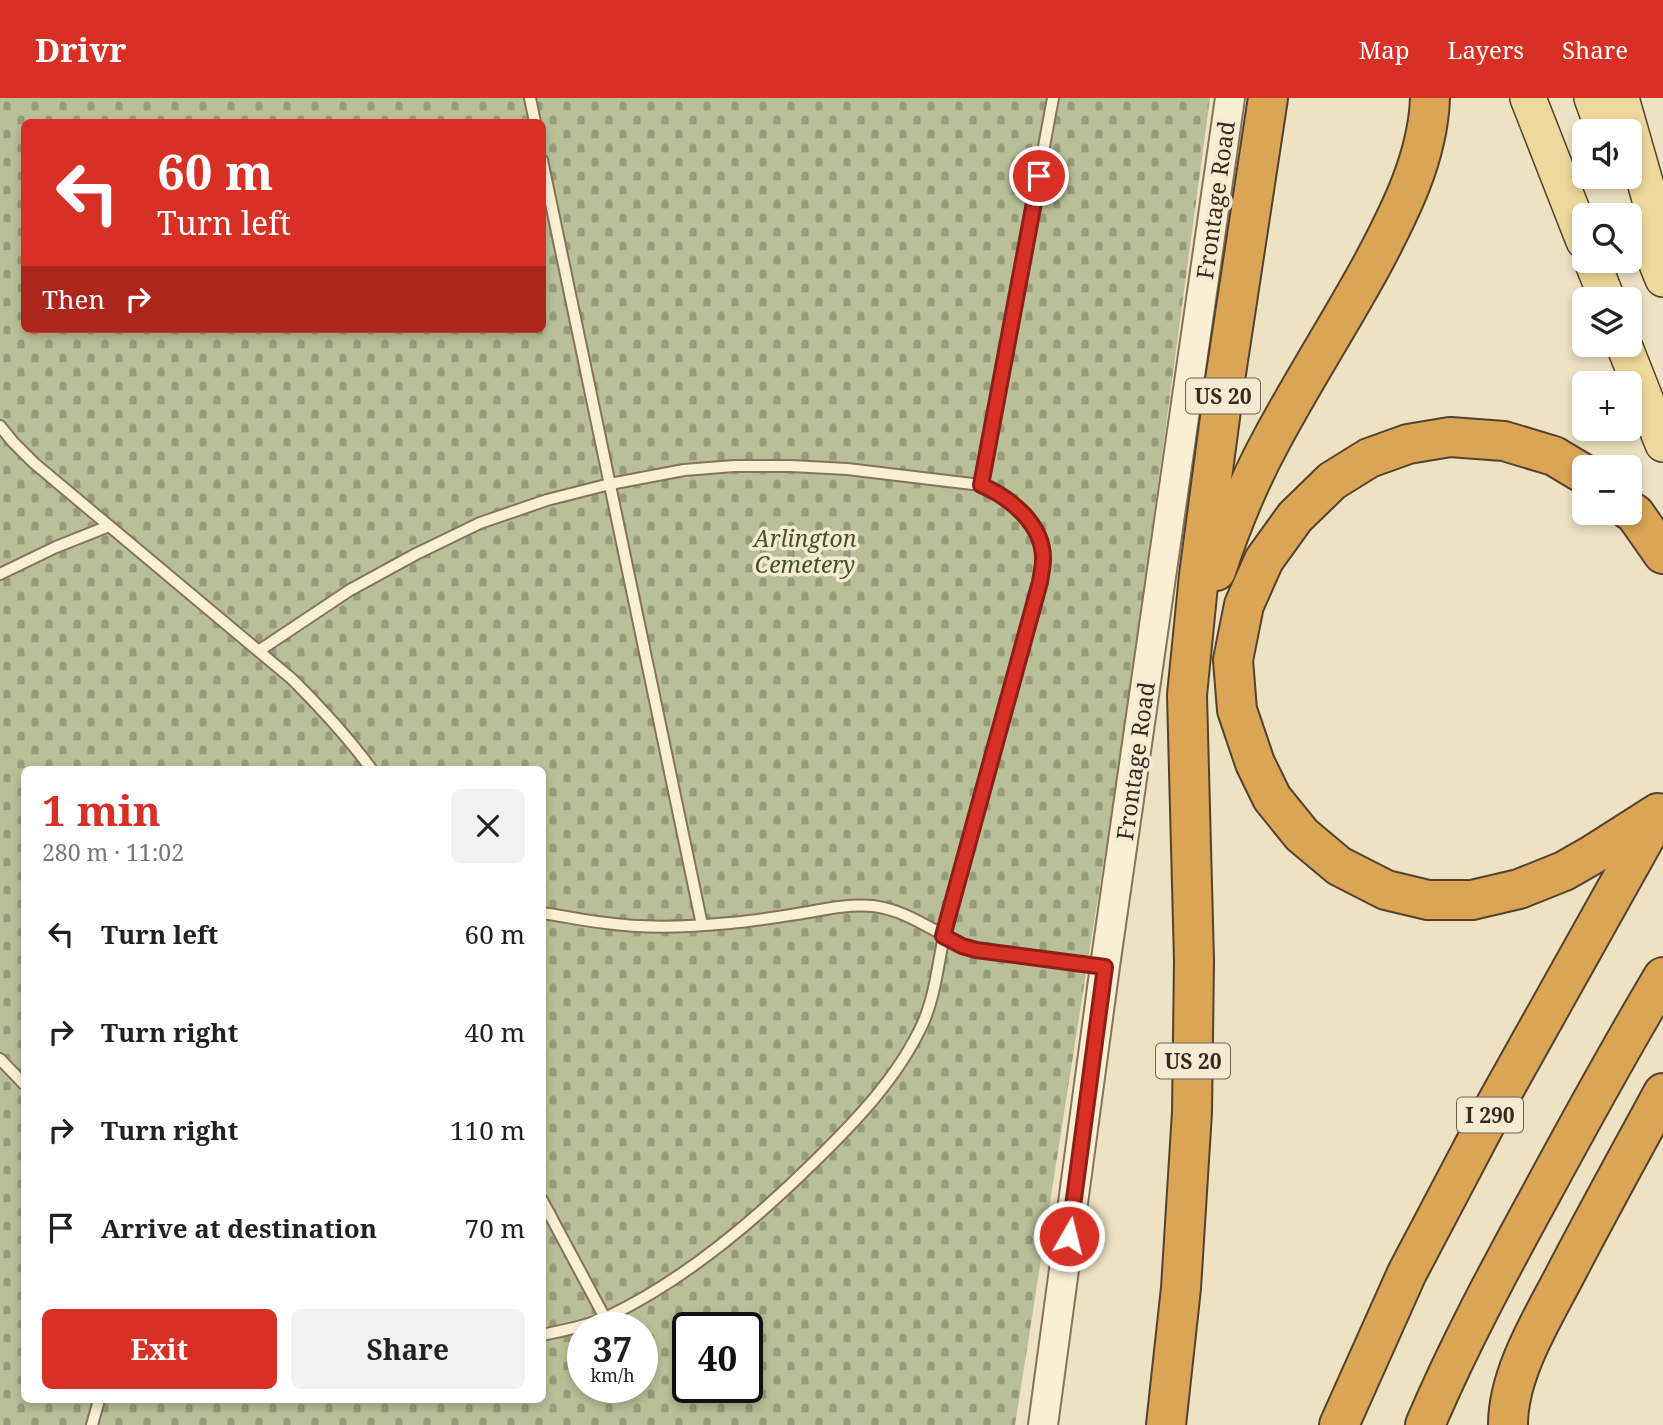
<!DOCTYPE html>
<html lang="en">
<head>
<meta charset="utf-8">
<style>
  :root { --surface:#fff; --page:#f2f2f2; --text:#222; --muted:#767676; --accent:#d93025 }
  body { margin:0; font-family:"Noto Serif",serif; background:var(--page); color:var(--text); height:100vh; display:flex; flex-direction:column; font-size:26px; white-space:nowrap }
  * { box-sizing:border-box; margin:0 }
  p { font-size:23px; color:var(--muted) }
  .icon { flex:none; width:38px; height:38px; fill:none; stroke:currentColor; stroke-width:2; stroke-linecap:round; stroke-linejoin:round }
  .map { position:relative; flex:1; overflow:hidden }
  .side { position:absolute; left:21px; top:668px; width:525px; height:637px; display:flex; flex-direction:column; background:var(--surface); border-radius:10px; box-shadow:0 4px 10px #0003 }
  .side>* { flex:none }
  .guide { position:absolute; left:21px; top:21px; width:525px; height:214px; border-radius:10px; box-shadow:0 4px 10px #0003; background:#d93025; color:#fff; overflow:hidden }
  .buttons { position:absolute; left:1572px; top:21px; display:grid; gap:14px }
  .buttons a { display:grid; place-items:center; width:70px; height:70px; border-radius:10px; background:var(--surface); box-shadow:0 4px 10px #0003; font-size:35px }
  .speed { position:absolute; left:567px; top:1214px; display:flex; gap:14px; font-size:35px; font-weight:700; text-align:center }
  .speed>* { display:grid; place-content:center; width:91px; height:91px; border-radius:50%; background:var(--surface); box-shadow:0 4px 10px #0003; line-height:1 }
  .speed small { font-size:18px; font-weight:400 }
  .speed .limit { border:4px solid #111; border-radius:10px; background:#fff; color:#111 }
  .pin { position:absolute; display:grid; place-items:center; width:60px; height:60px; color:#fff; margin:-30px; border:4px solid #fff; border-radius:50%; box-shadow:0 2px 7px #0007 }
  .me { position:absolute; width:77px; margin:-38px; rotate:8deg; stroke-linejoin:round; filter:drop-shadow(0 0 5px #0008) }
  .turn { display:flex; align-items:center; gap:24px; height:147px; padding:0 21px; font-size:32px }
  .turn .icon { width:91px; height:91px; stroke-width:2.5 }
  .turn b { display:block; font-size:49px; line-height:60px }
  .then { display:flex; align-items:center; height:66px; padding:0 21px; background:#0003; gap:14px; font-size:26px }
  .round { display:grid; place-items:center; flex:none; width:74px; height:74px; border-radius:10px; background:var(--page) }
  .head { display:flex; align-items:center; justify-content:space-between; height:119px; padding:0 21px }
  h1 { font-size:42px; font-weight:700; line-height:52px; color:var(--accent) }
  .primary-button { display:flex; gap:14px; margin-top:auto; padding:14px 21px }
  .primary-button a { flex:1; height:80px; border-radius:10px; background:var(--accent); color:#fff; font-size:28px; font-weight:700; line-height:80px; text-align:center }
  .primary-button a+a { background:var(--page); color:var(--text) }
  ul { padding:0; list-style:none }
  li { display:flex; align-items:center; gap:21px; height:98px; padding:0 21px }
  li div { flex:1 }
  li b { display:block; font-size:26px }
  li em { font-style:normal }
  header { display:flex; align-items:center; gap:42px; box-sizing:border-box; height:98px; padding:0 35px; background:var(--accent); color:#fff }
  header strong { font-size:33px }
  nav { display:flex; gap:38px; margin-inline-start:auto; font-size:24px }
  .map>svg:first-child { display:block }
  .cemetery { fill:url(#cemetery-stones); fill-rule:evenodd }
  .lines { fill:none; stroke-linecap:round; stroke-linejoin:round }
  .service-casing { stroke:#86735a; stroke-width:14 }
  .tertiary-casing { stroke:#86735a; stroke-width:32 }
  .primary-casing { stroke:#54412e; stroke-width:38 }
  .motorway-casing { stroke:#54412e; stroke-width:42 }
  .service { stroke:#f8efd5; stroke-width:10 }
  .tertiary { stroke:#f8efd5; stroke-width:28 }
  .primary { stroke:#efd89b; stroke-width:35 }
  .motorway { stroke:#daa555; stroke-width:38 }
  .route-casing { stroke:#8d1f18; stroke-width:18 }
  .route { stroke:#d93025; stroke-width:12 }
  .labels { text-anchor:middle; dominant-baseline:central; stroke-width:7; stroke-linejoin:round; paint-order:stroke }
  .shield { fill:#f4ecd2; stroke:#6f6554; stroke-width:2 }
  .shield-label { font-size:21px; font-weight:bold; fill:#362b1e }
  .street-label { font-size:23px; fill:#362b1e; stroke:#f4ecd2 }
  .park-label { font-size:23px; font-style:italic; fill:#455225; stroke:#f4ecd2 }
</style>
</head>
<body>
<header>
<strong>Drivr</strong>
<nav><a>Map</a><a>Layers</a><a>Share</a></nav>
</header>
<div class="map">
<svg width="1663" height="1327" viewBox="0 0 1663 1327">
  <defs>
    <pattern id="cemetery-stones" width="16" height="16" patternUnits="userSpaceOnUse" patternTransform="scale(1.75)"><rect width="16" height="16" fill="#b9bf96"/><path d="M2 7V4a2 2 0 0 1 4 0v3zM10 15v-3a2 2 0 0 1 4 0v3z" fill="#979b7a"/></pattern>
  </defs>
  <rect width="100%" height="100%" fill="#ede2c2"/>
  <path class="cemetery" d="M 0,0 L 1210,0 L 1129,602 L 1015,1327 L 0,1327 ZM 24,24 L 542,24 L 542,231 L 24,231 ZM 24,672 L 542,672 L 542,1302 L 24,1302 ZM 583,1230 L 642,1230 L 642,1290 L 583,1290 ZM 688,1230 L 747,1230 L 747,1290 L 688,1290 Z"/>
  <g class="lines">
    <defs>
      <g id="service">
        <path d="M 530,0 L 535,24"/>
        <path d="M 542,62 L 702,827"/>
        <path d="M 0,328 L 13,344 L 34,365 L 292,581 C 321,610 348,639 372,672"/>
        <path d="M 981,387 L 1053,0"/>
        <path d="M 0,476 L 56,449 L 109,428"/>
        <path d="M 260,552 L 350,492 L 416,456 L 480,425 L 547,402 L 610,386 L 684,372 L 734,368 L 791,368 L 847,371 L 981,387 C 1011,399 1044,427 1043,462 C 1043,469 1041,477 1039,484 L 944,838 C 938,866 935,898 923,925 C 898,980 854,1025 812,1066 C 753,1124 683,1183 609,1218 C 588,1228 565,1232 542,1237"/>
        <path d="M 542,815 C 564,818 585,823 606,825 C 647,831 689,829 730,825 C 756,823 783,818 809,814 C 830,810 852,806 873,808 C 913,813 940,840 976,852 L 1103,868"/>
        <path d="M 0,961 L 24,986"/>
        <path d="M 542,1102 L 605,1220"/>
        <path d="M 92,1327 L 99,1302"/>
      </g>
      <path id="tertiary" d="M 1043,1327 L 1105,868 L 1230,0"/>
      <g id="primary">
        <path d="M 1528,0 L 1584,143"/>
        <path d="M 1592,0 L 1604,33"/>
        <path d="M 1621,0 L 1663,147"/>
        <path d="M 1641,126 L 1663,181"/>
        <path d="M 1592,163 L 1607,201"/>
        <path d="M 1624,247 L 1663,346"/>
      </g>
      <g id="motorway">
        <path d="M 1584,376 L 1554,358 L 1504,343 L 1450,339 L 1408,346 L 1369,360 L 1332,383 L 1295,419 L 1264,462 L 1244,507 L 1233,562 L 1237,612 L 1255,665 L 1272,700 L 1302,737 L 1339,768 L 1386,792 L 1428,802 L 1472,802 L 1519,791 L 1564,773 L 1592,757 L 1658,715"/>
        <path d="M 1629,412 L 1635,416 L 1663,456"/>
        <path d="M 1216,473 C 1231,427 1249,383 1272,341 C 1304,281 1341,224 1373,165 C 1400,114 1428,59 1430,0"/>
        <path d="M 1166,1327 L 1181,1190 L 1192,1014 L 1194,863 L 1187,597 L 1199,477 L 1225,282 L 1268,0"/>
        <path d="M 1339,1327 L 1407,1175 L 1496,1006 L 1656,720"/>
        <path d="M 1425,1327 C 1458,1249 1499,1173 1540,1098 C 1580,1024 1620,951 1663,879"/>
        <path d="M 1508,1327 C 1508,1276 1541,1223 1564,1179 C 1596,1117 1630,1056 1663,995"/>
      </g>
    </defs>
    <use href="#service" class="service-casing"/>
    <use href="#tertiary" class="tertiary-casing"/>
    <use href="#primary" class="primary-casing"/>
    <use href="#motorway" class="motorway-casing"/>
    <use href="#service" class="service"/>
    <use href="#tertiary" class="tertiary"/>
    <use href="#primary" class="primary"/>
    <use href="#motorway" class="motorway"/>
  </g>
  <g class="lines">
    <defs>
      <path id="route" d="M 1039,78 L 981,387 C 1011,400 1044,427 1043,462 C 1043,469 1041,477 1040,484 L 943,838 L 962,848 L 976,852 L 1105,869 L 1069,1138"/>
    </defs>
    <use href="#route" class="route-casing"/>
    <use href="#route" class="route"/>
  </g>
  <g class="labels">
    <g class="shield">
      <rect x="1186" y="280.5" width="74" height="35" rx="5"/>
      <rect x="1156" y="945.5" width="74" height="35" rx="5"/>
      <rect x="1457" y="999.5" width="66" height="35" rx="5"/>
    </g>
    <g class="shield-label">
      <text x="1223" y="298">US 20</text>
      <text x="1193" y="963">US 20</text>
      <text x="1490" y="1017">I 290</text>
    </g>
    <g class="street-label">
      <text transform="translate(1215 102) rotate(-82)">Frontage Road</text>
      <text transform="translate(1135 663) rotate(-82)">Frontage Road</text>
    </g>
    <g class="park-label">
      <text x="805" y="440">Arlington<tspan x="805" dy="26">Cemetery</tspan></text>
    </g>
  </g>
</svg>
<div class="buttons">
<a><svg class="icon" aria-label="sound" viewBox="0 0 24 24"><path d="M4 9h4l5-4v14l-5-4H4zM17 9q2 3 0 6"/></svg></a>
<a><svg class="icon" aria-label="search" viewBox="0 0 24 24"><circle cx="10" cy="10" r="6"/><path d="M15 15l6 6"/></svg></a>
<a><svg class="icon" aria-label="layers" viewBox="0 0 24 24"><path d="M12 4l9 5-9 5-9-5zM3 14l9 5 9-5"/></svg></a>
<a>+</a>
<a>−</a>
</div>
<div class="speed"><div>37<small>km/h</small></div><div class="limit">40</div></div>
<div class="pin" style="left:1039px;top:78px;background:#d93025"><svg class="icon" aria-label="arrive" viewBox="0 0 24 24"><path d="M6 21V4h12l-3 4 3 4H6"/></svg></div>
<svg class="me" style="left:1069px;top:1138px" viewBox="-20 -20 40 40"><circle r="17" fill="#d93025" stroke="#fff" stroke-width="3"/><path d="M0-11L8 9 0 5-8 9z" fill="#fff"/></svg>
<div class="guide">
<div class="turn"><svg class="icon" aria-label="left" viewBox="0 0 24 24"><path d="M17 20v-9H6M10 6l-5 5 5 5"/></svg><div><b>60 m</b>Turn left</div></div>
<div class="then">Then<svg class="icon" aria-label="right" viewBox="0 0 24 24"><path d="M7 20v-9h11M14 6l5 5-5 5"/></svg></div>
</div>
<section class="side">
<div class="head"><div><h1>1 min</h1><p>280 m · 11:02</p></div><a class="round"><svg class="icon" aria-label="close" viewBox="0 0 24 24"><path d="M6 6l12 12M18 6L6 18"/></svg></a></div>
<ul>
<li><svg class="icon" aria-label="left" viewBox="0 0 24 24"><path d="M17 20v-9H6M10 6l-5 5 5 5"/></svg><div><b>Turn left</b></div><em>60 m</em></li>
<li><svg class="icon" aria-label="right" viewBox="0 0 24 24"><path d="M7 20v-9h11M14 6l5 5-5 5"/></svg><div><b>Turn right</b></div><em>40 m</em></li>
<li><svg class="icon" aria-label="right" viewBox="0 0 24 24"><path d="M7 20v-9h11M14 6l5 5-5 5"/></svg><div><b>Turn right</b></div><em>110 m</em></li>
<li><svg class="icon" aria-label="arrive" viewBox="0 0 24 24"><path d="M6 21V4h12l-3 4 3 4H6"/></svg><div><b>Arrive at destination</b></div><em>70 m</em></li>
</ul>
<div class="primary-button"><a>Exit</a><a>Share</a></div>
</section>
</div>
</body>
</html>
